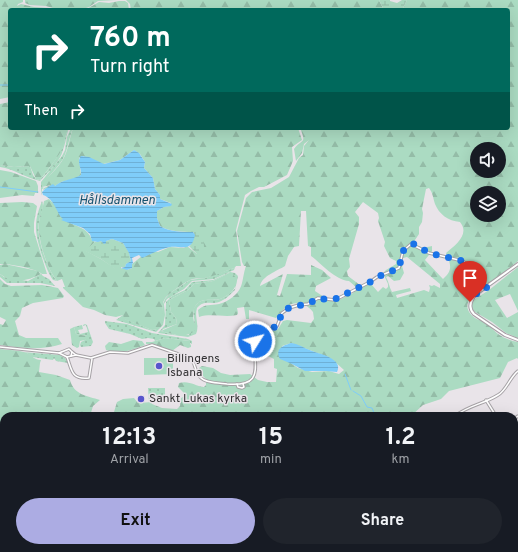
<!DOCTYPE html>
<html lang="en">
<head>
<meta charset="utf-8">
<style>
  :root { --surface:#171b24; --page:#20242c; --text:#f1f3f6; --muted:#9ea1a6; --accent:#acace3 }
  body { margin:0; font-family:Overpass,sans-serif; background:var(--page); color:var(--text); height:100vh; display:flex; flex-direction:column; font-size:15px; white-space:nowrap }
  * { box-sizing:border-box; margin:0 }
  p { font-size:13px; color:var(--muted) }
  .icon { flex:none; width:22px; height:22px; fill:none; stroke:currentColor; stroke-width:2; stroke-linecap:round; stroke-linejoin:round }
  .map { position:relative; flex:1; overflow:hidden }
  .details { position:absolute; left:0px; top:412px; width:518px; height:140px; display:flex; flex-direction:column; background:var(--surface); border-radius:12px 12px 0 0; box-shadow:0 4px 16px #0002 }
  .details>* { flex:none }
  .banner { position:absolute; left:8px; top:8px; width:502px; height:122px; border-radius:4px; box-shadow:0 4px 16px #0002; background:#00695c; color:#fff; overflow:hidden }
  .controls { position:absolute; left:470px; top:142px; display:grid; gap:8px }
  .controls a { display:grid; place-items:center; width:36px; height:36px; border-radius:50%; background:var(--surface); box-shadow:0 4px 16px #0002; font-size:20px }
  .pin { position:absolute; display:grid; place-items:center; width:34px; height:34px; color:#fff; margin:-41px -17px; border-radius:50% 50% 50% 0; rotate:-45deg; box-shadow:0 0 4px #0007 }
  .pin .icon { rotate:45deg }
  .me { position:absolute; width:44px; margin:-22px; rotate:54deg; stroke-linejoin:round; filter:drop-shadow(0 0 3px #0008) }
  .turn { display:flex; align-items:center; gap:14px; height:84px; padding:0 16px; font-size:18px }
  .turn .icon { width:52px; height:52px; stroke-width:2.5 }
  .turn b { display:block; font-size:28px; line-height:34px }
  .then { display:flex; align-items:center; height:38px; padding:0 16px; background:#0003; gap:8px; font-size:15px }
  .eta { display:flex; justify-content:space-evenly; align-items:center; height:68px; text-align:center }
  .eta b { font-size:24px; font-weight:700; line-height:28px }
  .action { display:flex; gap:8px; margin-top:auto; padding:8px 16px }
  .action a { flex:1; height:46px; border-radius:24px; background:var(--accent); color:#111; font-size:16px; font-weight:700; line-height:46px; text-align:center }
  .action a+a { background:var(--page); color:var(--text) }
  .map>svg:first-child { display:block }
  .grass { fill:url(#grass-dots); fill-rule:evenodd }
  .forest { fill:url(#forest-firs); fill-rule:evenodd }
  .wetland { fill:url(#wetland-marsh) }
  .pitch { fill:#abdbc2 }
  .water { fill:url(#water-rules) }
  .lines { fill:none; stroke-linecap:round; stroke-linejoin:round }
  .stream { stroke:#7fcdf9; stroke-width:1 }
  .minor-casing { stroke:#a6a2a6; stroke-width:3.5 }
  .tertiary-casing { stroke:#a6a2a6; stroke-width:4 }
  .minor { stroke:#fff; stroke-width:1.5 }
  .tertiary { stroke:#fff; stroke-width:2 }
  .route { stroke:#1a73e8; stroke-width:7; stroke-dasharray:0 12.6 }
  .poi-dot { fill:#5855cc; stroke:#e9e4e9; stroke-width:1.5 }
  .labels { text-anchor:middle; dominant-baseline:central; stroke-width:3; stroke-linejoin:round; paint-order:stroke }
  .poi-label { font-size:12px; fill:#333234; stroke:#e9e4e9; text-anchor:start }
  .water-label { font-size:13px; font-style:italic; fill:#165370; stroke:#e9e4e9 }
</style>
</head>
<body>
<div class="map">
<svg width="518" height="552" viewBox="0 0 518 552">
  <defs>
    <pattern id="grass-dots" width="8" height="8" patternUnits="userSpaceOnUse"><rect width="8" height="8" fill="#abdbc2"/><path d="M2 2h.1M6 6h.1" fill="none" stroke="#94bca7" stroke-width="1.8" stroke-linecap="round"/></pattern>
    <pattern id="forest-firs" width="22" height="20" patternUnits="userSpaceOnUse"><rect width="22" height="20" fill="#abdbc2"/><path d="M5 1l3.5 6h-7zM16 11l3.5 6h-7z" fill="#94bca7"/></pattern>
    <pattern id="wetland-marsh" width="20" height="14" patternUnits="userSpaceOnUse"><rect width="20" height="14" fill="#abdbc2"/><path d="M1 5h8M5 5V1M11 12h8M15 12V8" fill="none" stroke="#94bca7"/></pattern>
    <pattern id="water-rules" width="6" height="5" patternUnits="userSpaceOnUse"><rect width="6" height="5" fill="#7fcdf9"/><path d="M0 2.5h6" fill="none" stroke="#6eb0d6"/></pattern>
  </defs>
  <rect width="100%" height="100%" fill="#e9e4e9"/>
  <g class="grass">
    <path d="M 69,128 C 66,136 66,142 63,150 C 60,162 48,172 40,181 C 26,178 14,169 0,167 L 0,165 L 14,167 L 30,166 L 33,175 L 36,179 L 40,180 C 48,170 56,160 62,148 C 65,142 65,134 69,128 Z"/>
    <path d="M 71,128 L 73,128 C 69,138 68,149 63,159 C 57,169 47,176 42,187 L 44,188 L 42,189 L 41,196 L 41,182 L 62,156 L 65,150 L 67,137 Z"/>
    <path d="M 42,201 C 45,209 40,214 39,222 C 36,237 47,269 57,281 L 53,280 C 46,271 35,237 36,226 C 36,217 39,209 42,201 Z"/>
    <path d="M 236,265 L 234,270 L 214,279 L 192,281 L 184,289 L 167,299 L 164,304 L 165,315 L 163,325 L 156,332 L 116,320 L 123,315 L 125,319 L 152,330 L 155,330 L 160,327 L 163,304 L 165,299 L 170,293 L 190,280 L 205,278 L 234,268 Z"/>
    <path d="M 230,272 L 235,273 L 238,276 L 235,290 C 231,294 225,300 219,302 C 210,305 205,299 197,308 C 194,317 200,326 196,334 L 188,337 L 158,333 L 165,325 L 166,302 L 172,296 L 185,290 L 192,282 L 213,280 ZM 229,273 L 236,288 C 231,292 226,297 220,299 C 212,301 202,297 196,305 C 190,313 196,317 194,324 C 194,327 190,332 189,335 L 175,335 L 161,331 L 163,329 L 177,324 L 176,318 L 171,312 L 169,300 L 188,290 L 194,284 L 213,281 Z"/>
    <path d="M 0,274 L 4,277 L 28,281 L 41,274 L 43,276 L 49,279 L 55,286 L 40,283 L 7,283 L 0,277 Z"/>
    <path d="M 105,321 L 127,324 L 152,333 L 188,339 L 192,341 L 192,344 L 190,343 L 190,341 L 165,338 L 155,341 L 154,339 L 148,338 L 142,339 L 130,334 L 109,329 L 105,323 Z"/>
    <path d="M 85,324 L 87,325 L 93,342 L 91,346 L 81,347 L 80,345 L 81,342 L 85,340 L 87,336 L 76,334 L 74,327 L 82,325 L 83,329 L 78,330 L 80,334 L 88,332 L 86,325 L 83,326 L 83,325 Z"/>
    <path d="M 22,352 L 60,355 L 65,358 L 68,363 L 56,361 L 54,358 L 53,360 L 32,357 L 27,353 Z"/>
    <path d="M 148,388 L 165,388 L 165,396 L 155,396 L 153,399 L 153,402 L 149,403 Z"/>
  </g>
  <g class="forest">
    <path d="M 0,0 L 23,0 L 23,2 L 18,4 L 17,6 L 21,4 L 34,7 L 49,8 L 55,10 L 10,10 L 10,97 L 0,99 Z"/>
    <path d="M 25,0 L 117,0 L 98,1 L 89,7 L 80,10 L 56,9 L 46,6 L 30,5 L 25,3 Z"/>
    <path d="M 126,0 L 379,0 L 383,8 L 381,10 L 131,10 L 130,4 Z"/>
    <path d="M 407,0 L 518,0 L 518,261 C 510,268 502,275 494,281 C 482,289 454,302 475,318 C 478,320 481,320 484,322 C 489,325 493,330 498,334 C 504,338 511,341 518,342 L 518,359 L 517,358 L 508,362 L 500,378 L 449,391 L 441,399 L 423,405 L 411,416 L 116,416 L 114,412 L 117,402 L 123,399 L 134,398 L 138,403 L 152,402 L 152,404 L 162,408 L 177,409 L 180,406 L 181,398 L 186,395 L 178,387 L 179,383 C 189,380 195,386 204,387 L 206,385 L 206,379 L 200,373 L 199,368 L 202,366 L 213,368 L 221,373 L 230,375 L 250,374 L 258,380 L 267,382 L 276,382 L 277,369 L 274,368 L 274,359 L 268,356 L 258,359 L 258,345 L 268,333 L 278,329 L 283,321 L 287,320 L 311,323 L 314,319 L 313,312 C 306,303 294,300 285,308 C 281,311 279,315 276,318 L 249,310 L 249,319 L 246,319 L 244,307 L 237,308 L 238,313 L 237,315 C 224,318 212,313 199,317 L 198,310 C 206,303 210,306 219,304 C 223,303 227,301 230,299 C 245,289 241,280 246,266 L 244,266 L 242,262 L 237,231 L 246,198 L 252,192 L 271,188 L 289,177 L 299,158 L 303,155 L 304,146 L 309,140 L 304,144 L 302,153 L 296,161 L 294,149 C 302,138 307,145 300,128 L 508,128 L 508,10 L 402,10 ZM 477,149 L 499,149 L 499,171 L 477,171 ZM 429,188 C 433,193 433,198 435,204 C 439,214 448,221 460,222 C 470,234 456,245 446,253 C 451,265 453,270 443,279 L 425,260 L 432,251 L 432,246 L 423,248 L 413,243 L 419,234 L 419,227 L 422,222 L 423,213 L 422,209 L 426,189 ZM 477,193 L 499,193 L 499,215 L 477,215 ZM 363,202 L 378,213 L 379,218 L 378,221 L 385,242 L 384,246 L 390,258 L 396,261 L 396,264 L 386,270 L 383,273 L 388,284 L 388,287 L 386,289 L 383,287 L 378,292 L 372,285 L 360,285 L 348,276 L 347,271 L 350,267 L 349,259 L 359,224 L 359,217 L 355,212 ZM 301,211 L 306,211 L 308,246 L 311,247 L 311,256 C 322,264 335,280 349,281 L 356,287 L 353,293 C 333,303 334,304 315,291 L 316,286 L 331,278 L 322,270 L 311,265 L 311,275 L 287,274 L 280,296 L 277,295 L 283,274 L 260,286 C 262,276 277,271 285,266 L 288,256 L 294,247 L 299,246 ZM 407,257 L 440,284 L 440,288 L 434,285 L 432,286 L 429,285 L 430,288 L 429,292 L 424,290 L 397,298 L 396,295 L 411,291 L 410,288 L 392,292 C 389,287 389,282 386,277 L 388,276 L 394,281 L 400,280 L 404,273 L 402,266 L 403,258 ZM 291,343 L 328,357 L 334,361 L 344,370 L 339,374 L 329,371 L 312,372 L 298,368 L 292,364 L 282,346 Z"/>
    <path d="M 119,1 L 125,1 L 128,3 L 129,10 L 85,10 L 99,2 L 109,3 Z"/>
    <path d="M 10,102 L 10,128 L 69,128 C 66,133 65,138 64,144 C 61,155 47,170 40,180 L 36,179 L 30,166 L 14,167 L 0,165 L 0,104 Z"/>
    <path d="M 73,128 L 298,128 L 302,140 L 292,147 L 293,161 L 287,175 L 264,187 L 259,187 L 251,191 L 245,195 L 236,230 L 241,266 L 236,266 L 234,268 C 225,271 215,276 205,278 C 201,279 197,278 193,279 C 188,280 171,292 167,296 C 165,298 163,301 163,304 C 161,313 169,330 152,330 L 124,319 L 123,315 L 116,317 L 105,315 L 94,310 L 83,307 L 63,288 L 63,287 L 65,287 L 62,279 L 57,281 C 47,269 37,238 39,222 C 40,215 43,208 44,201 L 49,199 L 56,206 L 61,217 L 63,217 L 63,220 L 62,219 C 73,226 87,226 92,240 L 95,242 L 86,251 L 101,259 L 116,269 L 124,268 L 127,270 L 132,268 L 132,264 L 142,256 L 144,257 L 153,251 L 158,252 L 170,247 L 184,248 L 187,246 L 197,254 L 203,232 C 189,232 171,233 160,226 L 157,218 L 157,211 L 164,207 L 169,206 L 171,203 L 160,199 L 160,195 L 155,189 L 153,178 L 144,168 L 145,162 L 140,154 L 134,150 L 120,160 L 103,164 L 83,156 L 79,158 L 81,175 L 77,178 L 61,182 L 55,186 L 45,189 L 43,190 L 44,188 L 51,185 L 42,187 L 42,184 C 50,174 61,166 66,153 C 69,145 70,136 73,128 Z"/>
    <path d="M 0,170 L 11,172 L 36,181 L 38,186 L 38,193 L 35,193 L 34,196 L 22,195 L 0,198 Z"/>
    <path d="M 22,202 L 33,203 L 37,206 L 34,223 L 34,232 L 47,274 L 42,274 C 38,269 8,263 0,264 L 0,203 Z"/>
    <path d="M 5,264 L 38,271 L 41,274 C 28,281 13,284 0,274 L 0,265 Z"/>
    <path d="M 518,267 L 518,311 L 510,294 L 495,300 L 507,318 L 518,312 L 518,338 L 506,333 L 492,322 L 475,312 L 472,308 L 472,301 L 489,290 Z"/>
    <path d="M 229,273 L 233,274 C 242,284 231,295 220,299 C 211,301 200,297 195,307 C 191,314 194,322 196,329 C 188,340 172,334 161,331 L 177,324 L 176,318 L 171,312 L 169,300 L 188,290 L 194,284 L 213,281 Z"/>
    <path d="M 0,279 L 5,284 L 11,286 L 42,285 L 53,287 L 58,288 L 64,296 L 63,298 L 33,303 L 22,308 L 20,316 L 15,321 L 19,335 L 26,338 L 58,338 L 62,344 C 40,351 23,348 0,345 L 0,324 L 3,325 L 6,320 L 0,317 Z"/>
    <path d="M 74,327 L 76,334 L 87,336 L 88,338 L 85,340 L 80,341 L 79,347 L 77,348 L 72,345 L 70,329 Z"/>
    <path d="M 165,338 L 190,341 L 190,344 L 191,345 L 191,347 L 188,348 L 180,345 L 172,351 L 153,344 L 146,344 L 146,342 L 152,342 Z"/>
    <path d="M 133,340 L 142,341 L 145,345 C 132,350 120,355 106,350 L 105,346 L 109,342 L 121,344 Z"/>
    <path d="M 0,349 C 8,350 19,350 27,353 C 33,356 34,360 41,360 L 40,363 L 39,372 L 56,375 L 70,380 C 74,395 87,396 100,400 L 93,406 L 90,416 L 4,416 L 4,441 L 0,441 Z"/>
    <path d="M 518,421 L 518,552 L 469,552 L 470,548 L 514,548 L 514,424 Z"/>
  </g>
  <g class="wetland">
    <path d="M 379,0 L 390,0 L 390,1 L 397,3 L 402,0 L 407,0 L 402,10 L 381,10 L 383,8 Z"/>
    <path d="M 193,232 L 203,232 L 204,247 L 203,255 L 197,254 L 189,246 L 190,246 L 194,233 Z"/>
    <path d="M 112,239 L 123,243 L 129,252 L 131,261 L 126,264 L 125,267 L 121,267 L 121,269 L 115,269 L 101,259 L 85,251 L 95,242 L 101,241 L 104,243 L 106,241 Z"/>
  </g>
  <path class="pitch" d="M 144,358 L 173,358 L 173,374 L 144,375 Z"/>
  <g class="water">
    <path d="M 134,150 L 139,153 L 145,162 L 144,168 L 153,178 L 155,189 L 160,195 L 160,199 L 172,204 L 171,206 L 164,207 L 157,211 L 157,218 L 160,226 C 169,232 183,232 193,232 L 195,235 C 194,239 193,244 189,246 C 184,249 177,246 170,247 C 160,249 149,255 142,258 L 139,255 L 132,258 L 133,263 L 132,264 L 132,268 L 127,270 L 121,268 L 125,267 L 126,264 L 131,261 L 129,253 L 123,243 L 112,239 L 106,241 L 106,243 L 104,244 L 101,241 L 98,242 L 92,241 L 90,234 L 83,228 L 61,220 L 63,219 C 56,213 55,199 43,195 L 42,192 L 45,189 L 53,184 L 55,186 C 63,179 73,180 81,175 C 82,168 76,162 81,156 L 89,157 L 104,164 L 120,160 Z"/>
    <path d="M 291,343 C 299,344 304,348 312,351 C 320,354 344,359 337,372 L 326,371 L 305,371 L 292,364 L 280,359 C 275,349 282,346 291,343 Z"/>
  </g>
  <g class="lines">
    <g class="stream">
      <path d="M 0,85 L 10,85"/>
      <path d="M 0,187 L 38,192"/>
      <path d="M 345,374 L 351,390"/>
      <path d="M 353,391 L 361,396 L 367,407 L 372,408 L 374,413 L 371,416"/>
      <path d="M 53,552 L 54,548"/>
    </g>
    <defs>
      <g id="minor">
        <path d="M 0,347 L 59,353 L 69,349 L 72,352 L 71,356"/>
        <path d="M 72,352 L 76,355 L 91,358 L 110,352 L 128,353 L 152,345 L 190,358 C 196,363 194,371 200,377 C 205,383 219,383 227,384 C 268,387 251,364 256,338 L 260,334 L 277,326 L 282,313 L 289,308 L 299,305 L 308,304 L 318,298 L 335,300 L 370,282 L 377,277 L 399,268 L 403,251 L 411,244 L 429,253 L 463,261 L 470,267 L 487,288"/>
        <path d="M 59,353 L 67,357 C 72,370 71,380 89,378 L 92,359"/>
        <path d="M 67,357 L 76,355"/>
        <path d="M 237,384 L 238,387 L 242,388 L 244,387 L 243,384"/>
        <path d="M 486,400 L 496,416"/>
        <path d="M 455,416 C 469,405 484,404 498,395 C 506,391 510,377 518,371"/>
        <path d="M 514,419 L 518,416"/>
        <path d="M 0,458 L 4,457"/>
        <path d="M 0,478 L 4,478"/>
        <path d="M 0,508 L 4,508"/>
        <path d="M 0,530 L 4,531"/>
        <path d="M 0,548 L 40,552"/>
        <path d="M 59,548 L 59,552"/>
        <path d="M 336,548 L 336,552"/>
        <path d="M 390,548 L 393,550 L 398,548"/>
        <path d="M 132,552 L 133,548"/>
        <path d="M 158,552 L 168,548"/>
        <path d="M 294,552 L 294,550"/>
        <path d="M 302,552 L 306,548"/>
        <path d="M 340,552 L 348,548"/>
      </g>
      <g id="tertiary">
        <path d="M 518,264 L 476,294 C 470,301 468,308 474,314 L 505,335 L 518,340"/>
        <path d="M 224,552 L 243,552"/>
      </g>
    </defs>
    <use href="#minor" class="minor-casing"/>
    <use href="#tertiary" class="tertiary-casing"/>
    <use href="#minor" class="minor"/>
    <use href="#tertiary" class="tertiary"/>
  </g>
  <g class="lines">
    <path class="route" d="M 255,341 L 256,336 L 277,326 L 282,313 L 286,309 L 295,306 L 308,304 L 318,298 L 330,300 L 335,299 L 370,282 L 377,277 L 399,268 L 403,251 L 411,244 L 414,244 L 429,253 L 463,261 L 470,267 L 487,288 L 476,294 L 470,302"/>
  </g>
  <g class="poi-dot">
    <circle cx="159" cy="366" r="4"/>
    <circle cx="141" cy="399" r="4"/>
  </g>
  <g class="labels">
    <g class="poi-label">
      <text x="167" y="359">Billingens<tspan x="167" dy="14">Isbana</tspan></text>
      <text x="149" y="399">Sankt Lukas kyrka</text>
    </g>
    <g class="water-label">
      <text x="117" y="201">Hållsdammen</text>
    </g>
  </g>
</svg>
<div class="controls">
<a><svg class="icon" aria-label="sound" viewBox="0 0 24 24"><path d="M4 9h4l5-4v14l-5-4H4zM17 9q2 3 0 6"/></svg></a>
<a><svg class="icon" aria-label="layers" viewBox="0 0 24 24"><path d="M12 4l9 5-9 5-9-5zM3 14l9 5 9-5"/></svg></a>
</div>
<div class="pin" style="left:470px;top:302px;background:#d93025"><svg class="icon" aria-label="arrive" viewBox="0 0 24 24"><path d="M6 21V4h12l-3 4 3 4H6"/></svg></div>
<svg class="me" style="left:255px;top:341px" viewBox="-20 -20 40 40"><circle r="17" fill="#1a73e8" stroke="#fff" stroke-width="3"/><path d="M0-11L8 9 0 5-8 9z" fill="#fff"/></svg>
<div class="banner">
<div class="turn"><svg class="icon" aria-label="right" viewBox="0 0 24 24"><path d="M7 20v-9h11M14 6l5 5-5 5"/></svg><div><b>760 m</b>Turn right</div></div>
<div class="then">Then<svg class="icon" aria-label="right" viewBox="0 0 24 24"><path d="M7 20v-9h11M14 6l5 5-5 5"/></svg></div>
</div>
<section class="details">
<div class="eta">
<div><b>12:13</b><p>Arrival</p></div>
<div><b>15</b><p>min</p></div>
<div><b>1.2</b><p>km</p></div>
</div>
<div class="action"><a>Exit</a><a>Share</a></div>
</section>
</div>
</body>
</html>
